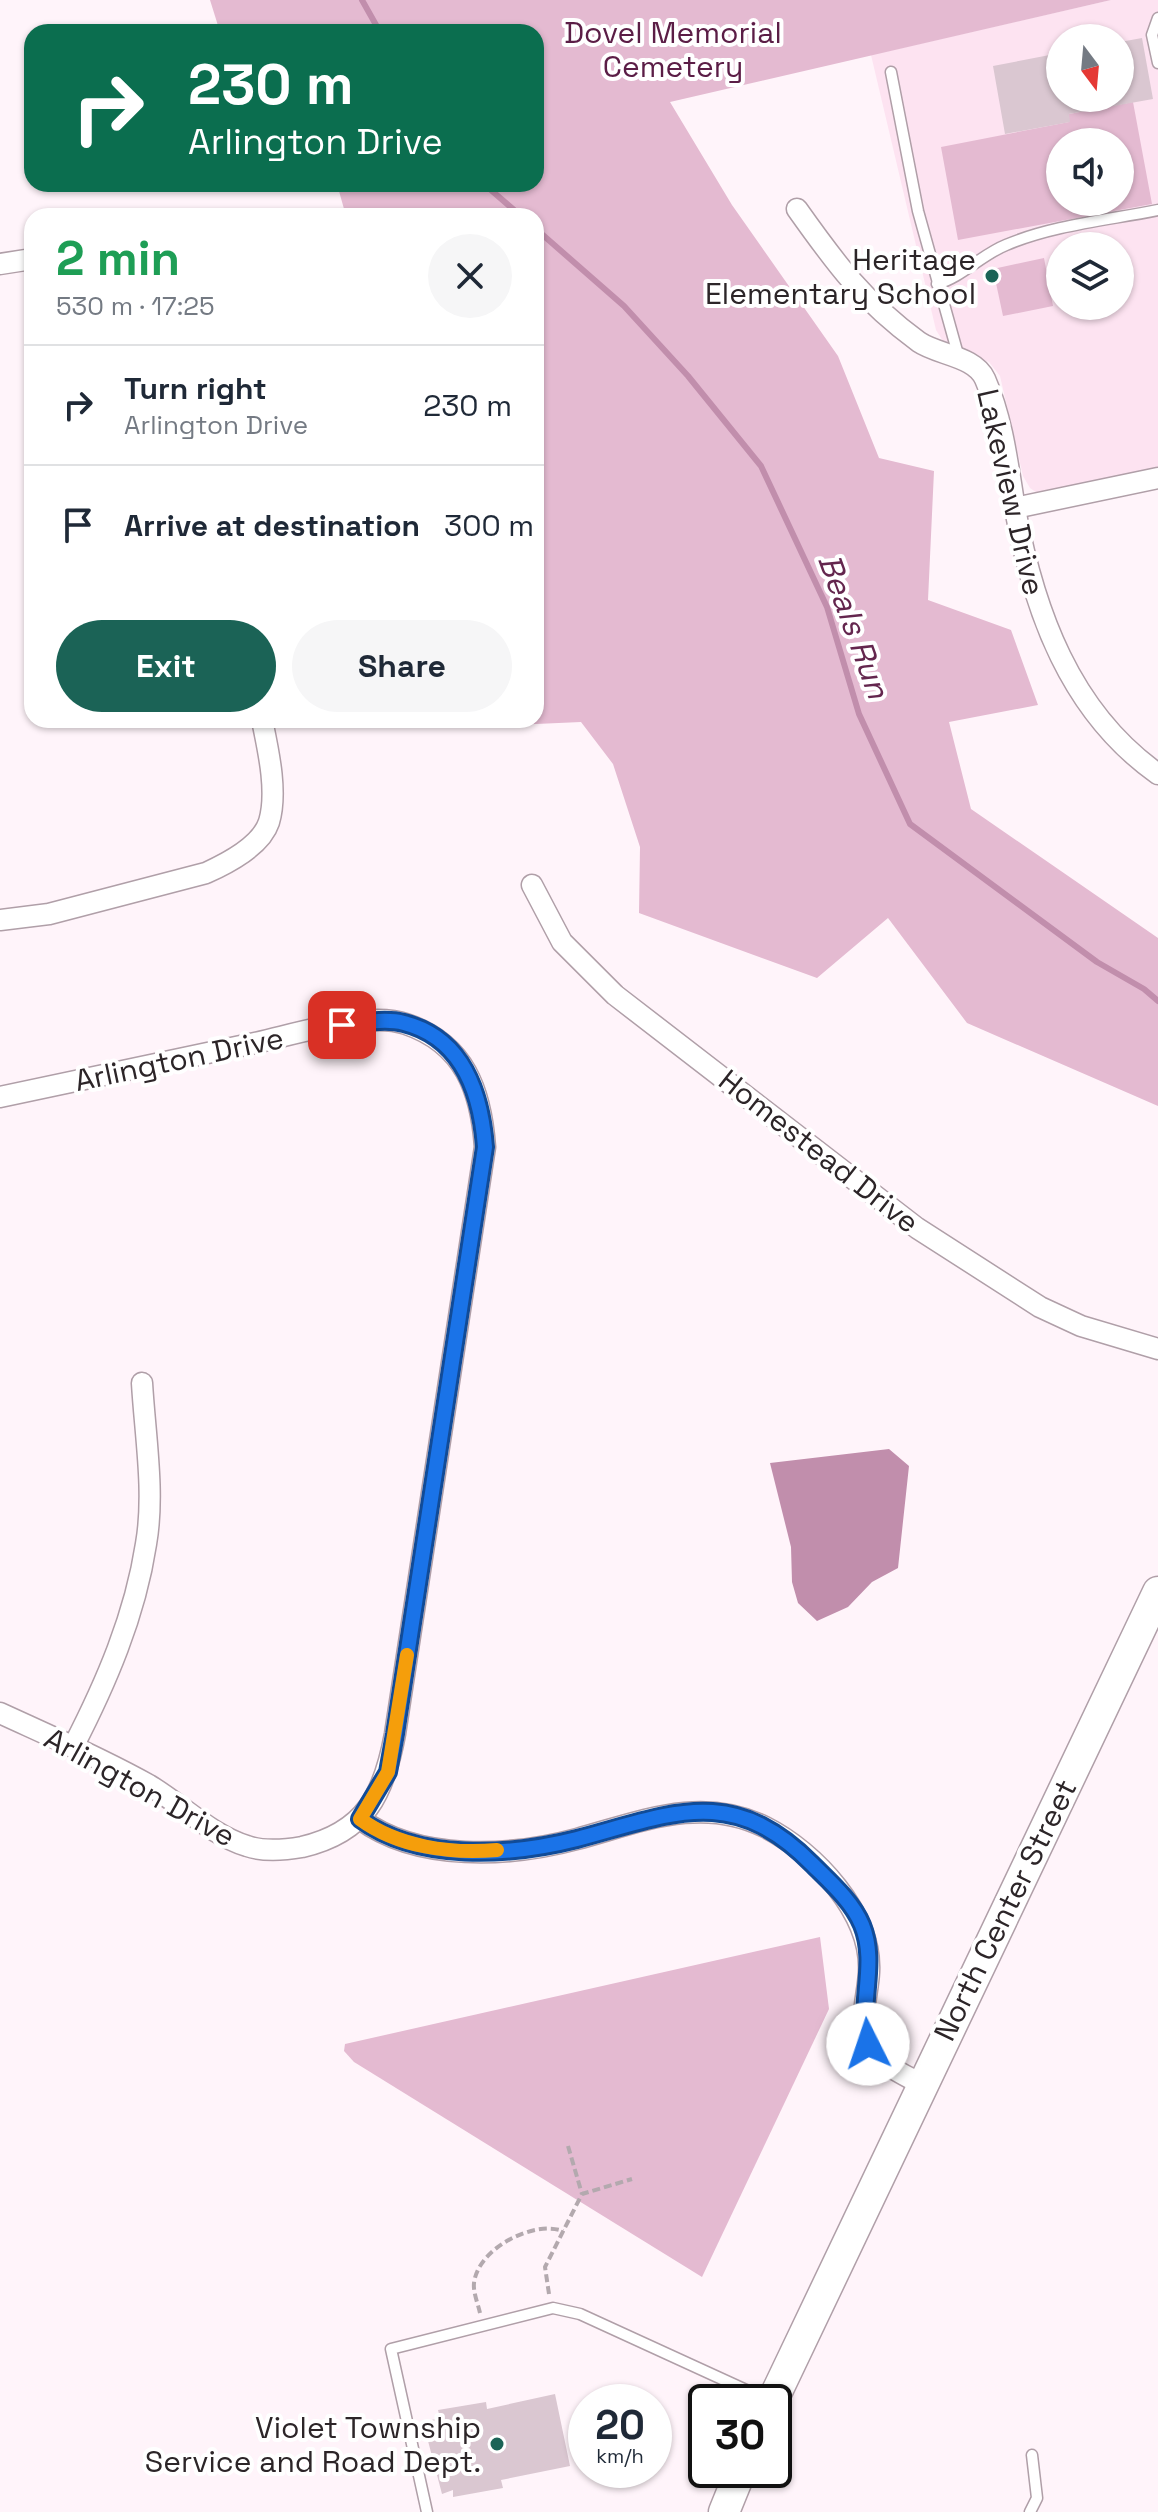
<!DOCTYPE html>
<html lang="en">
<head>
<meta charset="utf-8">
<style>
  :root { --surface:#fff; --page:#f6f6f7; --text:#1f2937; --muted:#747a83; --line:#e0e1e3; --accent:#1b6356 }
  body { margin:0; font-family:"Space Grotesk",sans-serif; background:var(--page); color:var(--text); height:100vh; display:flex; flex-direction:column; font-size:30px; white-space:nowrap }
  * { box-sizing:border-box; margin:0 }
  p { font-size:26px; color:var(--muted) }
  .icon { flex:none; width:44px; height:44px; fill:none; stroke:currentColor; stroke-width:2; stroke-linecap:round; stroke-linejoin:round }
  .map { position:relative; flex:1; overflow:hidden }
  .details { position:absolute; left:24px; top:208px; width:520px; height:520px; display:flex; flex-direction:column; background:var(--surface); border-radius:24px; box-shadow:0 2px 6px #0004 }
  .details>* { flex:none }
  .top-card { position:absolute; left:24px; top:24px; width:520px; height:168px; border-radius:24px; box-shadow:0 2px 6px #0004; background:#0b6e4f; color:#fff; overflow:hidden }
  .needle { width:52px; rotate:164deg }
  .tools { position:absolute; left:1046px; top:24px; display:grid; gap:16px }
  .tools a { display:grid; place-items:center; width:88px; height:88px; border-radius:50%; background:var(--surface); box-shadow:0 2px 6px #0004; font-size:40px }
  .speed { position:absolute; left:568px; top:2384px; display:flex; gap:16px; font-size:40px; font-weight:700; text-align:center }
  .speed>* { display:grid; place-content:center; width:104px; height:104px; border-radius:50%; background:var(--surface); box-shadow:0 2px 6px #0004; line-height:1 }
  .speed small { font-size:20px; font-weight:400 }
  .speed .limit { border:4px solid #111; border-radius:12px; background:#fff; color:#111 }
  .pin { position:absolute; display:grid; place-items:center; width:68px; height:68px; color:#fff; margin:-34px; border-radius:16px; box-shadow:0 4px 12px #0006 }
  .me { position:absolute; width:88px; margin:-44px; rotate:356deg; stroke-linejoin:round; filter:drop-shadow(0 0 6px #0008) }
  .turn { display:flex; align-items:center; gap:28px; height:168px; padding:0 32px; font-size:36px }
  .turn .icon { width:104px; height:104px; stroke-width:2.5 }
  .turn b { display:block; font-size:56px; line-height:68px }
  .round { display:grid; place-items:center; flex:none; width:84px; height:84px; border-radius:42px; background:var(--page) }
  .headline { display:flex; align-items:center; justify-content:space-between; height:136px; padding:0 32px }
  h1 { font-size:48px; font-weight:800; line-height:60px; color:#1e9e55 }
  .cta { display:flex; gap:16px; margin-top:auto; padding:16px 32px }
  .cta a { flex:1; height:92px; border-radius:48px; background:var(--accent); color:#fff; font-size:32px; font-weight:800; line-height:92px; text-align:center }
  .cta a+a { background:var(--page); color:var(--text) }
  ul { padding:0; list-style:none }
  li { display:flex; align-items:center; gap:24px; height:120px; padding:0 32px; border-top:2px solid var(--line) }
  li div { flex:1 }
  li b { display:block; font-size:30px }
  li em { font-style:normal }
  .map>svg:first-child { display:block }
  .built { fill:#fde3f1; fill-rule:evenodd }
  .green { fill:#e4bad1; fill-rule:evenodd }
  .water { fill:#c18eac }
  .lines { fill:none; stroke-linecap:round; stroke-linejoin:round }
  .stream { stroke:#c18eac; stroke-width:6 }
  .building { fill:#dac7d1 }
  .service-casing { stroke:#b09fa8; stroke-width:13 }
  .minor-casing { stroke:#b09fa8; stroke-width:23 }
  .secondary-casing { stroke:#b09fa8; stroke-width:33 }
  .path { stroke:#b3a9ae; stroke-width:4; stroke-dasharray:8 4; stroke-linecap:butt }
  .service { stroke:#fff; stroke-width:10 }
  .minor { stroke:#fff; stroke-width:20 }
  .secondary { stroke:#fff; stroke-width:30 }
  .route-casing { stroke:#114b97; stroke-width:20 }
  .route { stroke:#1a73e8; stroke-width:14 }
  .slow { stroke:#f59e0b; stroke-width:14 }
  .poi-dot { fill:#1b6356; stroke:#fff; stroke-width:3 }
  .labels { text-anchor:middle; dominant-baseline:central; stroke-width:8; stroke-linejoin:round; paint-order:stroke }
  .park-label { font-size:30px; fill:#5b1d46; stroke:#fff }
  .poi-label { font-size:30px; fill:#2c2528; stroke:#fff; text-anchor:end }
  .street-label { font-size:30px; fill:#2c2528; stroke:#fff }
  .water-label { font-size:32px; font-style:italic; fill:#64264e; stroke:#fff }
</style>
</head>
<body>
<div class="map">
<svg width="1158" height="2512" viewBox="0 0 1158 2512">
  <rect width="100%" height="100%" fill="#fff4fa"/>
  <path class="built" d="M 1111,0 L 1158,0 L 1158,472 L 1040,495 L 1030,488 L 1023,476 L 1000,376 L 989,362 L 946,346 L 936,330 L 871,55 ZM 1060,38 L 1120,38 L 1120,98 L 1060,98 ZM 1060,142 L 1120,142 L 1120,202 L 1060,202 ZM 1060,246 L 1120,246 L 1120,306 L 1060,306 Z"/>
  <g class="green">
    <path d="M 210,0 L 1111,0 L 670,102 L 732,205 L 838,356 L 879,458 L 934,471 L 928,600 L 1011,630 L 1038,705 L 949,722 L 971,809 L 1158,938 L 1158,1106 L 967,1023 L 888,918 L 817,978 L 639,913 L 640,847 L 613,764 L 581,722 L 488,726 L 486,720 L 536,720 L 536,216 L 346,216 L 337,184 L 536,184 L 536,32 L 220,32 Z"/>
    <path d="M 1133,102 L 1152,204 L 958,240 L 941,147 L 1069,122 L 1069,114 ZM 1060,142 L 1120,142 L 1120,202 L 1060,202 Z"/>
    <path d="M 1044,258 L 1053,306 L 1003,316 L 993,269 Z"/>
    <path d="M 820,1937 L 829,2009 L 702,2277 L 354,2062 L 344,2051 L 345,2044 Z"/>
  </g>
  <path class="water" d="M 889,1449 L 909,1466 L 898,1568 L 872,1582 L 848,1607 L 817,1621 L 798,1603 L 792,1582 L 791,1547 L 770,1463 Z"/>
  <g class="lines">
    <g class="stream">
      <path d="M 362,0 L 380,32"/>
      <path d="M 484,184 L 521,216"/>
      <path d="M 536,229 L 624,306 L 688,376 L 761,466 L 827,607 L 859,714 L 910,824 L 1097,962 L 1144,989 L 1158,1001"/>
    </g>
  </g>
  <g class="building">
    <path d="M 1142,38 L 1153,99 L 1069,114 L 1070,122 L 1005,134 L 993,66 L 1060,53 L 1060,98 L 1120,98 L 1120,42 Z"/>
    <path d="M 555,2394 L 570,2466 L 501,2480 L 503,2488 L 453,2497 L 453,2490 L 442,2494 L 423,2422 L 440,2418 L 438,2410 L 486,2402 L 487,2409 Z"/>
  </g>
  <g class="lines">
    <defs>
      <g id="service">
        <path d="M 1158,18 L 1152,35 L 1158,63"/>
        <path d="M 891,72 L 918,211 L 959,358"/>
        <path d="M 937,284 C 962,277 981,255 1006,245 C 1053,225 1109,220 1158,210"/>
        <path d="M 427,2512 L 391,2349 L 553,2308 L 580,2314 L 770,2401"/>
        <path d="M 1030,2512 L 1037,2498 L 1032,2455"/>
      </g>
      <g id="minor">
        <path d="M 797,209 C 836,264 863,301 919,342 C 938,355 975,356 985,379 C 1003,420 1008,466 1015,509 C 1034,611 1070,712 1158,774"/>
        <path d="M 0,264 L 32,259"/>
        <path d="M 1015,508 L 1158,478"/>
        <path d="M 532,885 L 562,942 L 615,995 L 917,1228 L 1040,1307 L 1081,1326 L 1158,1349"/>
        <path d="M 0,920 L 49,914 L 206,873 C 228,863 261,846 269,822 C 278,792 268,749 262,720"/>
        <path d="M 0,1097 C 83,1079 167,1062 250,1044 C 290,1036 367,1010 406,1024 C 465,1044 481,1091 485,1147 L 395,1734 C 384,1794 366,1832 302,1847 C 285,1850 264,1852 247,1846 C 211,1835 181,1804 149,1785 C 101,1758 50,1736 0,1713"/>
        <path d="M 73,1747 C 106,1683 135,1616 146,1544 C 155,1493 145,1435 142,1383"/>
        <path d="M 360,1819 C 418,1862 510,1857 577,1839 C 640,1822 701,1795 765,1827 C 815,1852 872,1914 869,1972 C 868,1995 858,2022 869,2044 C 878,2064 903,2074 921,2084"/>
      </g>
      <g id="secondary">
        <path d="M 772,2402 L 1158,1592"/>
        <path d="M 724,2512 L 741,2470"/>
      </g>
    </defs>
    <use href="#service" class="service-casing"/>
    <use href="#minor" class="minor-casing"/>
    <use href="#secondary" class="secondary-casing"/>
    <g class="path">
      <path d="M 568,2146 L 582,2194"/>
      <path d="M 549,2294 L 545,2267 L 582,2194 L 632,2179"/>
      <path d="M 480,2313 C 478,2304 473,2292 474,2283 C 478,2248 534,2220 563,2231"/>
    </g>
    <use href="#service" class="service"/>
    <use href="#minor" class="minor"/>
    <use href="#secondary" class="secondary"/>
  </g>
  <g class="lines">
    <defs>
      <path id="route" d="M 342,1025 C 361,1023 385,1018 404,1023 C 463,1038 481,1094 485,1147 L 395,1734 L 388,1772 L 360,1819 C 418,1862 510,1856 577,1839 C 671,1814 732,1783 812,1864 C 830,1882 852,1901 862,1925 C 878,1964 858,2004 868,2044"/>
    </defs>
    <use href="#route" class="route-casing"/>
    <use href="#route" class="route"/>
    <path class="slow" d="M 407,1655 L 388,1772 L 360,1819 C 398,1847 450,1854 497,1850"/>
  </g>
  <g class="poi-dot">
    <circle cx="992" cy="276" r="8"/>
    <circle cx="497" cy="2444" r="8"/>
  </g>
  <g class="labels">
    <g class="park-label">
      <text x="673" y="32">Dovel Memorial<tspan x="673" dy="34">Cemetery</tspan></text>
    </g>
    <g class="poi-label">
      <text x="976" y="259">Heritage<tspan x="976" dy="34">Elementary School</tspan></text>
      <text x="481" y="2427">Violet Township<tspan x="481" dy="34">Service and Road Dept.</tspan></text>
    </g>
    <g class="street-label">
      <text transform="translate(1011 492) rotate(77)">Lakeview Drive</text>
      <text transform="translate(179 1059) rotate(-12)">Arlington Drive</text>
      <text transform="translate(819 1151) rotate(38)">Homestead Drive</text>
      <text transform="translate(140 1787) rotate(29)">Arlington Drive</text>
      <text transform="translate(1005 1910) rotate(-64)">North Center Street</text>
    </g>
    <g class="water-label">
      <text transform="translate(854 626) rotate(70)">Beals Run</text>
    </g>
  </g>
</svg>
<div class="tools">
<a><svg class="needle" viewBox="-14 -14 28 28"><path d="M0-13l5 13h-10z" fill="#e53935"/><path d="M0 13l5-13h-10z" fill="#747a83"/></svg></a>
<a><svg class="icon" aria-label="sound" viewBox="0 0 24 24"><path d="M4 9h4l5-4v14l-5-4H4zM17 9q2 3 0 6"/></svg></a>
<a><svg class="icon" aria-label="layers" viewBox="0 0 24 24"><path d="M12 4l9 5-9 5-9-5zM3 14l9 5 9-5"/></svg></a>
</div>
<div class="speed"><div>20<small>km/h</small></div><div class="limit">30</div></div>
<div class="pin" style="left:342px;top:1025px;background:#d93025"><svg class="icon" aria-label="arrive" viewBox="0 0 24 24"><path d="M6 21V4h12l-3 4 3 4H6"/></svg></div>
<svg class="me" style="left:868px;top:2044px" viewBox="-20 -20 40 40"><circle r="19" fill="#fff"/><path d="M0-13L10 11 0 6-10 11z" fill="#1a73e8"/></svg>
<div class="top-card">
<div class="turn"><svg class="icon" aria-label="right" viewBox="0 0 24 24"><path d="M7 20v-9h11M14 6l5 5-5 5"/></svg><div><b>230 m</b>Arlington Drive</div></div>
</div>
<section class="details">
<div class="headline"><div><h1>2 min</h1><p>530 m · 17:25</p></div><a class="round"><svg class="icon" aria-label="close" viewBox="0 0 24 24"><path d="M6 6l12 12M18 6L6 18"/></svg></a></div>
<ul>
<li><svg class="icon" aria-label="right" viewBox="0 0 24 24"><path d="M7 20v-9h11M14 6l5 5-5 5"/></svg><div><b>Turn right</b><p>Arlington Drive</p></div><em>230 m</em></li>
<li><svg class="icon" aria-label="arrive" viewBox="0 0 24 24"><path d="M6 21V4h12l-3 4 3 4H6"/></svg><div><b>Arrive at destination</b></div><em>300 m</em></li>
</ul>
<div class="cta"><a>Exit</a><a>Share</a></div>
</section>
</div>
</body>
</html>
